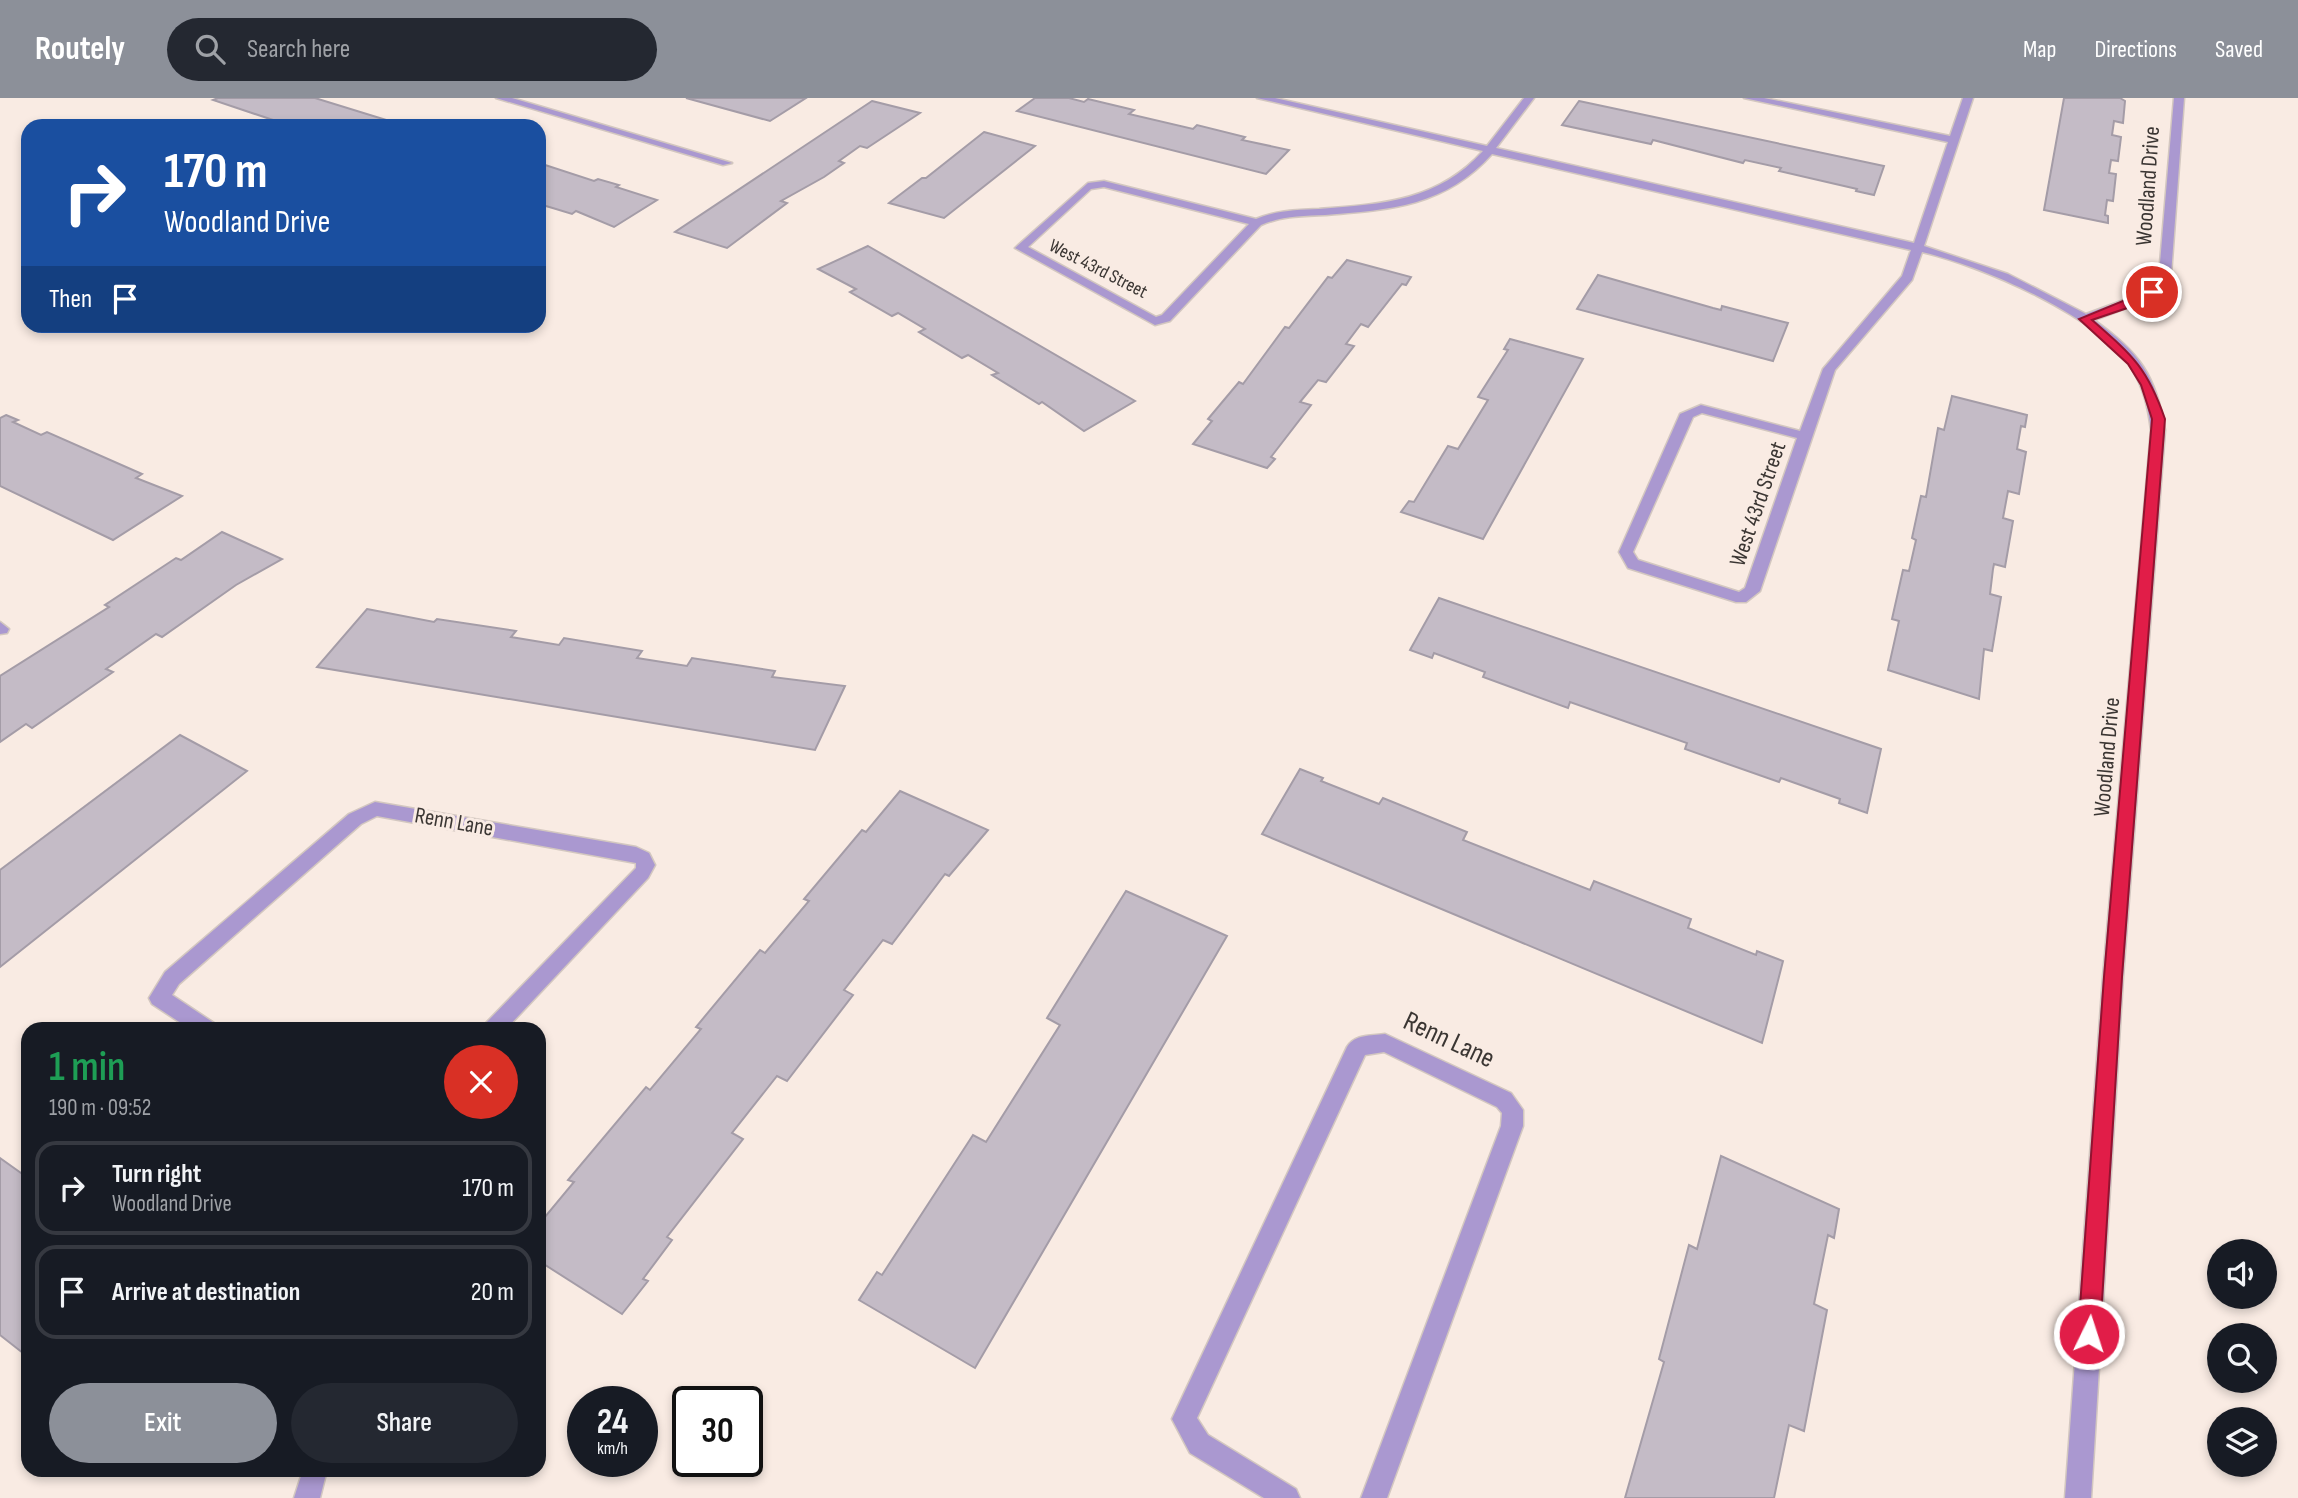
<!DOCTYPE html>
<html lang="en">
<head>
<meta charset="utf-8">
<style>
  :root { --surface:#171b24; --page:#242831; --text:#f1f3f6; --muted:#9ea1a6; --line:#363941; --accent:#8c9099 }
  body { margin:0; font-family:"Sofia Sans Condensed",sans-serif; background:var(--page); color:var(--text); height:100vh; display:flex; flex-direction:column; font-size:26px; white-space:nowrap }
  * { box-sizing:border-box; margin:0 }
  p { font-size:23px; color:var(--muted) }
  .icon { flex:none; width:38px; height:38px; fill:none; stroke:currentColor; stroke-width:2; stroke-linecap:round; stroke-linejoin:round }
  .map { position:relative; flex:1; overflow:hidden }
  .sheet { position:absolute; left:21px; top:924px; width:525px; height:455px; display:flex; flex-direction:column; background:var(--surface); border-radius:21px; box-shadow:0 4px 10px #0003 }
  .sheet>* { flex:none }
  .guide { position:absolute; left:21px; top:21px; width:525px; height:214px; border-radius:21px; box-shadow:0 4px 10px #0003; background:#1a4fa0; color:#fff; overflow:hidden }
  .controls { position:absolute; left:2207px; top:1141px; display:grid; gap:14px }
  .controls a { display:grid; place-items:center; width:70px; height:70px; border-radius:50%; background:var(--surface); box-shadow:0 4px 10px #0003; font-size:35px }
  .speed { position:absolute; left:567px; top:1288px; display:flex; gap:14px; font-size:35px; font-weight:700; text-align:center }
  .speed>* { display:grid; place-content:center; width:91px; height:91px; border-radius:50%; background:var(--surface); box-shadow:0 4px 10px #0003; line-height:1 }
  .speed small { font-size:18px; font-weight:400 }
  .speed .limit { border:4px solid #111; border-radius:10px; background:#fff; color:#111 }
  .pin { position:absolute; display:grid; place-items:center; width:60px; height:60px; color:#fff; margin:-30px; border:4px solid #fff; border-radius:50%; box-shadow:0 2px 7px #0007 }
  .me { position:absolute; width:77px; margin:-38px; rotate:4deg; stroke-linejoin:round; filter:drop-shadow(0 0 5px #0008) }
  .turn { display:flex; align-items:center; gap:24px; height:147px; padding:0 28px; font-size:32px }
  .turn .icon { width:91px; height:91px; stroke-width:2.5 }
  .turn b { display:block; font-size:49px; line-height:60px }
  .then { display:flex; align-items:center; height:66px; padding:0 28px; background:#0003; gap:14px; font-size:26px }
  .round { display:grid; place-items:center; flex:none; width:74px; height:74px; border-radius:37px; background:var(--page) }
  .headline { display:flex; align-items:center; justify-content:space-between; height:119px; padding:0 28px }
  h1 { font-size:42px; font-weight:600; line-height:52px; color:#1e9e55 }
  .button { display:flex; gap:14px; margin-top:auto; padding:14px 28px }
  .button a { flex:1; height:80px; border-radius:42px; background:var(--accent); color:#fff; font-size:28px; font-weight:600; line-height:80px; text-align:center }
  .button a+a { background:var(--page); color:var(--text) }
  ul { padding:0; list-style:none }
  li { display:flex; align-items:center; gap:21px; height:94px; margin:0 14px 10px; padding:0 14px; border:4px solid var(--line); border-radius:21px }
  li div { flex:1 }
  li b { display:block; font-size:26px }
  li em { font-style:normal }
  header { display:flex; align-items:center; gap:42px; box-sizing:border-box; height:98px; padding:0 35px; background:var(--accent); color:#fff }
  header strong { font-size:33px }
  nav { display:flex; gap:38px; margin-inline-start:auto; font-size:24px }
  .search { width:490px; height:63px; background:var(--page); display:flex; align-items:center; gap:18px; box-sizing:border-box; padding:0 24px; border-radius:38px; color:var(--muted); font-size:26px }
  .map>svg:first-child { display:block }
  .building { fill:#c4bbc6; stroke:#a49ca7; stroke-width:2 }
  .lines { fill:none; stroke-linecap:round; stroke-linejoin:round }
  .minor-casing { stroke:#d3c7c0; stroke-width:3 }
  .minor { fill:#aa98d0; fill-rule:evenodd }
  .route { fill:#e11d48; stroke:#92132f; stroke-width:2 }
  .labels { text-anchor:middle; dominant-baseline:central; stroke-width:6; stroke-linejoin:round; paint-order:stroke }
  .far-street-label { font-size:19px; fill:#3b3633; stroke:#f9ebe3 }
  .street-label { font-size:23px; fill:#3b3633; stroke:#f9ebe3 }
  .near-street-label { font-size:28px; fill:#3b3633; stroke:#f9ebe3 }
</style>
</head>
<body>
<header>
<strong>Routely</strong>
<div class="search"><svg class="icon" aria-label="search" viewBox="0 0 24 24"><circle cx="10" cy="10" r="6"/><path d="M15 15l6 6"/></svg>Search here</div>
<nav><a>Map</a><a>Directions</a><a>Saved</a></nav>
</header>
<div class="map">
<svg width="2298" height="1400" viewBox="0 0 2298 1400">
  <rect width="100%" height="100%" fill="#f9ebe3"/>
  <g class="building">
    <path d="M 218,0 L 315,0 L 396,25 L 390,28 L 291,28 L 213,2 Z"/>
    <path d="M 686,0 L 806,0 L 770,23 Z"/>
    <path d="M 1035,0 L 1069,0 L 1084,4 L 1088,1 L 1134,12 L 1129,16 L 1193,31 L 1197,27 L 1245,39 L 1242,42 L 1289,52 L 1266,76 L 1017,13 Z"/>
    <path d="M 2064,0 L 2120,0 L 2125,3 L 2123,25 L 2114,23 L 2112,37 L 2121,39 L 2118,63 L 2111,62 L 2109,75 L 2116,76 L 2113,103 L 2107,102 L 2105,117 L 2108,118 L 2108,125 L 2044,112 Z"/>
    <path d="M 872,3 L 920,15 L 867,50 L 860,48 L 839,63 L 844,65 L 824,79 L 781,103 L 787,105 L 727,150 L 675,134 Z"/>
    <path d="M 1579,3 L 1884,68 L 1874,97 L 1856,93 L 1857,91 L 1779,73 L 1781,70 L 1745,62 L 1743,65 L 1653,42 L 1651,46 L 1562,27 Z"/>
    <path d="M 984,34 L 1035,48 L 944,120 L 889,105 L 922,80 L 926,80 Z"/>
    <path d="M 539,65 L 594,83 L 598,81 L 619,87 L 616,89 L 657,102 L 614,129 L 576,113 L 572,116 L 556,111 L 539,106 Z"/>
    <path d="M 868,148 L 1135,303 L 1084,333 L 1042,304 L 1039,306 L 992,277 L 998,275 L 968,257 L 962,260 L 919,234 L 925,231 L 898,215 L 892,218 L 850,194 L 856,191 L 818,171 Z"/>
    <path d="M 1347,162 L 1411,179 L 1406,187 L 1402,186 L 1368,229 L 1361,226 L 1346,246 L 1354,248 L 1326,284 L 1318,282 L 1300,304 L 1311,307 L 1271,359 L 1275,361 L 1267,370 L 1193,346 L 1212,323 L 1208,321 L 1239,284 L 1243,286 L 1285,229 L 1289,230 L 1328,179 L 1332,180 Z"/>
    <path d="M 1598,177 L 1713,210 L 1721,212 L 1722,208 L 1788,225 L 1773,263 L 1577,211 Z"/>
    <path d="M 1510,241 L 1583,261 L 1483,441 L 1401,414 L 1409,403 L 1414,404 L 1448,348 L 1458,351 L 1488,302 L 1478,299 L 1508,252 L 1504,251 Z"/>
    <path d="M 1952,298 L 2027,317 L 2025,329 L 2021,328 L 2017,351 L 2026,354 L 2019,396 L 2008,393 L 2003,420 L 2013,423 L 2005,469 L 1994,466 L 1993,471 L 1990,496 L 2001,499 L 1992,553 L 1984,551 L 1979,601 L 1888,572 L 1899,523 L 1892,521 L 1903,472 L 1909,473 L 1916,442 L 1912,440 L 1921,398 L 1926,399 L 1938,330 L 1944,332 Z"/>
    <path d="M 6,317 L 18,322 L 13,324 L 41,337 L 47,334 L 142,376 L 136,380 L 182,398 L 113,442 L 0,388 L 0,320 Z"/>
    <path d="M 222,434 L 282,461 L 236,487 L 162,539 L 156,536 L 106,571 L 113,574 L 32,630 L 26,626 L 0,644 L 0,578 L 109,509 L 105,507 L 176,460 L 181,462 Z"/>
    <path d="M 1439,500 L 1881,651 L 1867,715 L 1839,705 L 1840,701 L 1781,680 L 1779,684 L 1685,651 L 1687,645 L 1570,604 L 1568,610 L 1483,579 L 1485,574 L 1434,555 L 1432,560 L 1410,552 Z"/>
    <path d="M 367,511 L 434,524 L 437,521 L 516,533 L 511,539 L 559,547 L 564,540 L 642,553 L 637,560 L 687,568 L 692,560 L 775,573 L 772,579 L 845,588 L 815,652 L 317,569 Z"/>
    <path d="M 180,637 L 247,673 L 0,869 L 0,772 Z"/>
    <path d="M 1300,671 L 1323,680 L 1321,683 L 1379,706 L 1383,700 L 1467,734 L 1463,742 L 1590,792 L 1594,783 L 1691,821 L 1688,830 L 1756,857 L 1757,853 L 1783,863 L 1762,945 L 1262,736 Z"/>
    <path d="M 900,693 L 988,732 L 949,778 L 945,776 L 892,846 L 883,842 L 844,892 L 853,897 L 787,983 L 777,978 L 732,1035 L 743,1041 L 667,1139 L 672,1142 L 643,1181 L 648,1183 L 622,1216 L 539,1163 L 539,1126 L 574,1084 L 568,1082 L 646,989 L 650,992 L 701,931 L 696,929 L 760,852 L 765,855 L 809,803 L 804,801 L 862,732 L 866,734 Z"/>
    <path d="M 1126,793 L 1227,838 L 975,1270 L 859,1202 L 877,1174 L 882,1177 L 973,1037 L 986,1044 L 1060,927 L 1047,920 Z"/>
    <path d="M 1721,1058 L 1839,1111 L 1834,1140 L 1828,1137 L 1814,1206 L 1827,1212 L 1804,1333 L 1789,1327 L 1774,1400 L 1625,1400 L 1664,1264 L 1659,1261 L 1689,1147 L 1697,1151 Z"/>
    <path d="M 0,1060 L 28,1080 L 28,1259 L 0,1237 Z"/>
  </g>
  <g class="lines">
    <defs>
      <g id="minor">
        <path d="M 496,0 L 512,0 L 732,65 L 723,67 Z"/>
        <path d="M 1257,0 L 1275,0 L 1487,48 L 1524,0 L 1534,0 L 1496,50 L 1914,145 L 1948,44 L 1744,0 L 1764,0 L 1950,38 L 1963,0 L 1973,0 L 1924,148 L 2008,176 L 2086,216 L 2135,198 L 2159,177 L 2174,0 L 2184,0 L 2171,177 C 2151,204 2124,211 2094,222 C 2139,254 2156,277 2165,332 L 2123,879 L 2091,1400 L 2065,1400 L 2103,879 L 2151,332 C 2148,309 2144,291 2132,271 C 2099,218 1982,168 1922,154 L 1912,182 L 1835,272 L 1760,493 L 1746,504 L 1736,504 L 1628,470 L 1619,454 L 1680,316 L 1701,307 L 1800,333 L 1823,271 L 1902,178 L 1911,152 L 1492,56 C 1446,108 1390,112 1325,117 C 1302,118 1282,118 1261,127 L 1170,223 L 1155,227 L 1015,150 L 1088,85 L 1104,83 L 1256,121 C 1277,112 1297,112 1319,111 C 1383,106 1438,103 1483,53 ZM 1104,89 L 1249,126 L 1162,217 L 1156,219 L 1028,149 L 1091,91 ZM 1702,315 L 1797,340 L 1745,490 L 1739,494 L 1638,462 L 1633,454 L 1693,319 Z"/>
        <path d="M 0,524 L 9,531 L 7,535 L 0,536 Z"/>
        <path d="M 375,704 L 636,749 L 649,755 L 655,767 L 648,780 L 506,931 L 483,931 L 486,925 L 636,770 L 636,765 L 377,718 L 361,726 L 179,886 L 172,897 L 214,925 L 217,931 L 190,931 L 152,906 L 149,900 L 165,874 L 349,716 Z"/>
        <path d="M 1385,936 L 1511,995 L 1523,1012 L 1523,1028 L 1387,1400 L 1361,1400 L 1501,1028 L 1502,1015 L 1497,1009 L 1384,954 L 1365,957 L 1197,1320 L 1208,1337 L 1296,1391 L 1300,1400 L 1264,1400 L 1190,1355 L 1172,1321 L 1347,949 C 1355,936 1370,938 1385,936 Z"/>
        <path d="M 303,1372 L 327,1372 L 320,1400 L 294,1400 Z"/>
      </g>
    </defs>
    <use href="#minor" class="minor-casing"/>
    <use href="#minor" class="minor"/>
  </g>
  <path class="route" d="M 2152,191 L 2158,194 L 2142,205 L 2092,222 C 2132,257 2147,269 2165,321 L 2122,879 L 2100,1236 L 2096,1243 L 2089,1246 L 2081,1243 L 2078,1236 L 2104,879 L 2152,321 L 2141,287 L 2128,266 L 2079,221 Z"/>
  <g class="labels">
    <g class="far-street-label">
      <text transform="translate(1098 171) rotate(27)">West 43rd Street</text>
    </g>
    <g class="street-label">
      <text transform="translate(2148 88) rotate(-86)">Woodland Drive</text>
      <text transform="translate(1758 406) rotate(-71)">West 43rd Street</text>
      <text transform="translate(2107 659) rotate(-85)">Woodland Drive</text>
      <text transform="translate(454 724) rotate(10)">Renn Lane</text>
    </g>
    <g class="near-street-label">
      <text transform="translate(1449 942) rotate(25)">Renn Lane</text>
    </g>
  </g>
</svg>
<div class="controls">
<a><svg class="icon" aria-label="sound" viewBox="0 0 24 24"><path d="M4 9h4l5-4v14l-5-4H4zM17 9q2 3 0 6"/></svg></a>
<a><svg class="icon" aria-label="search" viewBox="0 0 24 24"><circle cx="10" cy="10" r="6"/><path d="M15 15l6 6"/></svg></a>
<a><svg class="icon" aria-label="layers" viewBox="0 0 24 24"><path d="M12 4l9 5-9 5-9-5zM3 14l9 5 9-5"/></svg></a>
</div>
<div class="speed"><div>24<small>km/h</small></div><div class="limit">30</div></div>
<div class="pin" style="left:2152px;top:194px;background:#d93025"><svg class="icon" aria-label="arrive" viewBox="0 0 24 24"><path d="M6 21V4h12l-3 4 3 4H6"/></svg></div>
<svg class="me" style="left:2089px;top:1236px" viewBox="-20 -20 40 40"><circle r="17" fill="#e11d48" stroke="#fff" stroke-width="3"/><path d="M0-11L8 9 0 5-8 9z" fill="#fff"/></svg>
<div class="guide">
<div class="turn"><svg class="icon" aria-label="right" viewBox="0 0 24 24"><path d="M7 20v-9h11M14 6l5 5-5 5"/></svg><div><b>170 m</b>Woodland Drive</div></div>
<div class="then">Then<svg class="icon" aria-label="arrive" viewBox="0 0 24 24"><path d="M6 21V4h12l-3 4 3 4H6"/></svg></div>
</div>
<section class="sheet">
<div class="headline"><div><h1>1 min</h1><p>190 m · 09:52</p></div><a class="round" style="background:#d93025;color:#fff"><svg class="icon" aria-label="close" viewBox="0 0 24 24"><path d="M6 6l12 12M18 6L6 18"/></svg></a></div>
<ul>
<li><svg class="icon" aria-label="right" viewBox="0 0 24 24"><path d="M7 20v-9h11M14 6l5 5-5 5"/></svg><div><b>Turn right</b><p>Woodland Drive</p></div><em>170 m</em></li>
<li><svg class="icon" aria-label="arrive" viewBox="0 0 24 24"><path d="M6 21V4h12l-3 4 3 4H6"/></svg><div><b>Arrive at destination</b></div><em>20 m</em></li>
</ul>
<div class="button"><a>Exit</a><a>Share</a></div>
</section>
</div>
</body>
</html>
